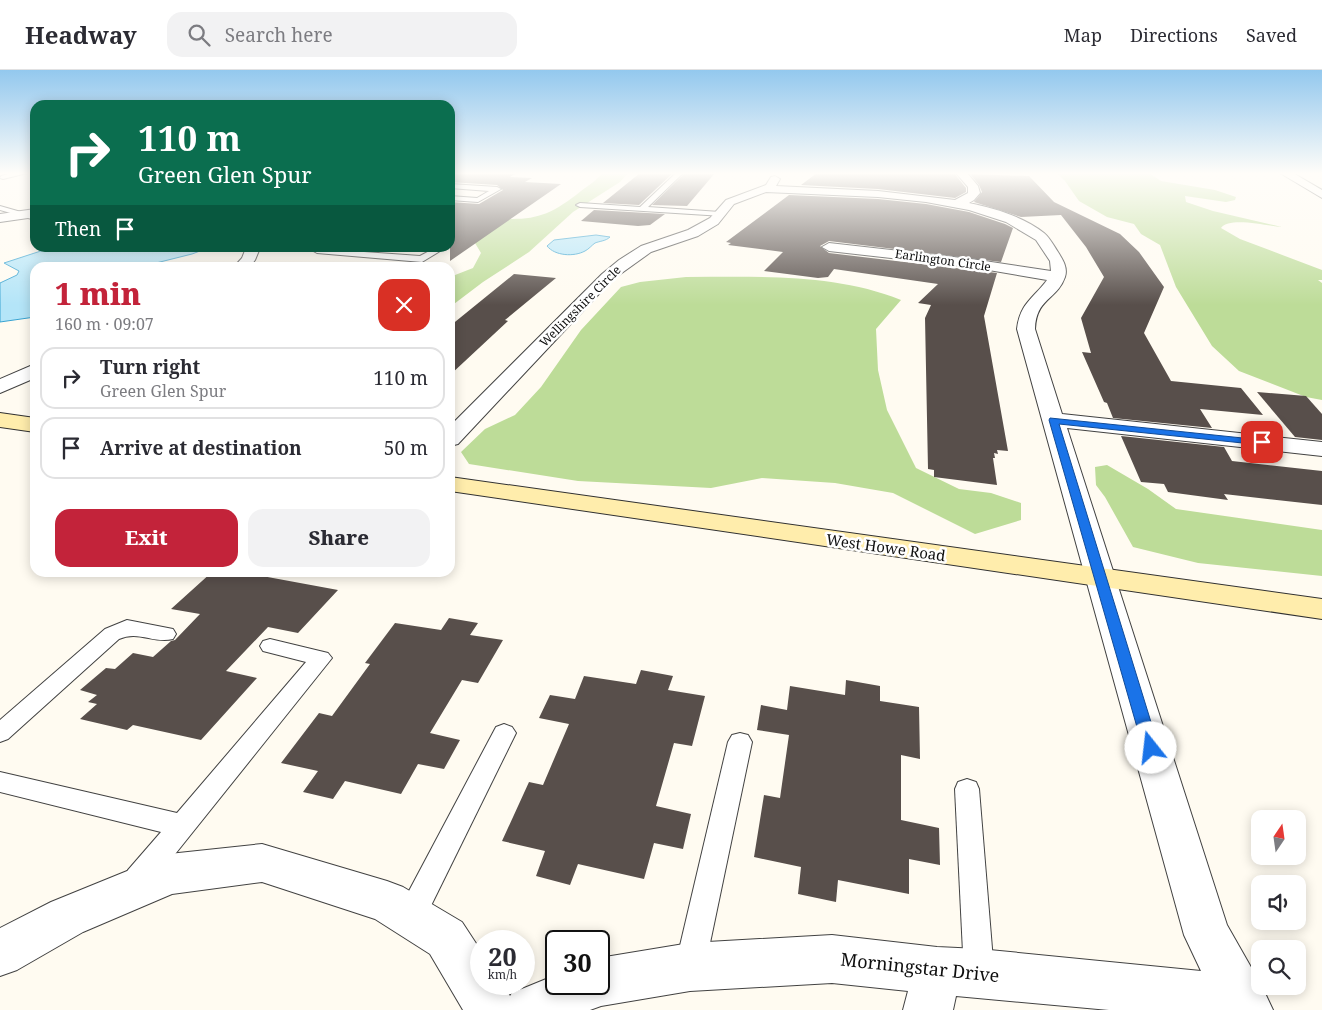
<!DOCTYPE html>
<html lang="en">
<head>
<meta charset="utf-8">
<style>
  :root { --surface:#fff; --page:#f2f2f3; --text:#2b2b33; --muted:#7c7c81; --line:#e1e1e2; --accent:#c3233a }
  body { margin:0; font-family:"Noto Serif",serif; background:var(--page); color:var(--text); height:100vh; display:flex; flex-direction:column; font-size:19px; white-space:nowrap }
  * { box-sizing:border-box; margin:0 }
  p { font-size:16px; color:var(--muted) }
  .icon { flex:none; width:28px; height:28px; fill:none; stroke:currentColor; stroke-width:2; stroke-linecap:round; stroke-linejoin:round }
  .map { position:relative; flex:1; overflow:hidden }
  .details { position:absolute; left:30px; top:192px; width:425px; height:315px; display:flex; flex-direction:column; background:var(--surface); border-radius:15px; box-shadow:0 2px 12px #0003 }
  .details>* { flex:none }
  .top-card { position:absolute; left:30px; top:30px; width:425px; height:152px; border-radius:15px; box-shadow:0 2px 12px #0003; background:#0b6e4f; color:#fff; overflow:hidden }
  .needle { width:32px; rotate:13deg }
  .controls { position:absolute; left:1251px; top:740px; display:grid; gap:10px }
  .controls a { display:grid; place-items:center; width:55px; height:55px; border-radius:10px; background:var(--surface); box-shadow:0 2px 12px #0003; font-size:25px }
  .speed { position:absolute; left:470px; top:860px; display:flex; gap:10px; font-size:25px; font-weight:700; text-align:center }
  .speed>* { display:grid; place-content:center; width:65px; height:65px; border-radius:50%; background:var(--surface); box-shadow:0 2px 12px #0003; line-height:1 }
  .speed small { font-size:12px; font-weight:400 }
  .speed .limit { border:2px solid #111; border-radius:8px; background:#fff; color:#111 }
  .pin { position:absolute; display:grid; place-items:center; width:42px; height:42px; color:#fff; margin:-21px; border-radius:10px; box-shadow:0 2px 8px #0006 }
  .me { position:absolute; width:55px; margin:-28px; rotate:344deg; stroke-linejoin:round; filter:drop-shadow(0 0 4px #0008) }
  .turn { display:flex; align-items:center; gap:18px; height:105px; padding:0 25px; font-size:22px }
  .turn .icon { width:65px; height:65px; stroke-width:2.5 }
  .turn b { display:block; font-size:35px; line-height:42px }
  .then { display:flex; align-items:center; height:48px; padding:0 25px; background:#0003; gap:10px; font-size:19px }
  .round { display:grid; place-items:center; flex:none; width:52px; height:52px; border-radius:15px; background:var(--page) }
  .overview { display:flex; align-items:center; justify-content:space-between; height:85px; padding:0 25px }
  h1 { font-size:30px; font-weight:800; line-height:38px; color:var(--accent) }
  .primary-button { display:flex; gap:10px; margin-top:auto; padding:10px 25px }
  .primary-button a { flex:1; height:58px; border-radius:15px; background:var(--accent); color:#fff; font-size:20px; font-weight:800; line-height:58px; text-align:center }
  .primary-button a+a { background:var(--page); color:var(--text) }
  ul { padding:0; list-style:none }
  li { display:flex; align-items:center; gap:15px; height:62px; margin:0 10px 8px; padding:0 15px; border:2px solid var(--line); border-radius:15px }
  li div { flex:1 }
  li b { display:block; font-size:19px }
  li em { font-style:normal }
  header { display:flex; align-items:center; gap:30px; box-sizing:border-box; height:70px; padding:0 25px; background:var(--surface); border-bottom:1px solid var(--line) }
  header strong { font-size:24px }
  nav { display:flex; gap:28px; margin-inline-start:auto; font-size:18px }
  .search { width:350px; height:45px; background:var(--page); display:flex; align-items:center; gap:12px; box-sizing:border-box; padding:0 18px; border-radius:15px; color:var(--muted); font-size:19px }
  .map>svg:first-child { display:block }
  .forest { fill:#bddc98 }
  .water { fill:#b4e5f8; stroke:#39a3d1 }
  .building { fill:#584f4b }
  .lines { fill:none; stroke-linecap:round; stroke-linejoin:round }
  .lane-casing { stroke:#424242; stroke-width:2 }
  .street-casing { stroke:#424242; stroke-width:2 }
  .secondary-casing { stroke:#313131; stroke-width:2 }
  .lane { fill:#fff; fill-rule:evenodd }
  .street { fill:#fff; fill-rule:evenodd }
  .secondary { fill:#ffedac; fill-rule:evenodd }
  .route { fill:#1a73e8; stroke:#114b97 }
  .labels { text-anchor:middle; dominant-baseline:central; stroke-width:5; stroke-linejoin:round; paint-order:stroke }
  .far-street-label { font-size:12px; fill:#0f0f0f; stroke:#fff }
  .street-label { font-size:15px; fill:#0f0f0f; stroke:#fff }
  .near-street-label { font-size:18px; fill:#0f0f0f; stroke:#fff }
</style>
</head>
<body>
<header>
<strong>Headway</strong>
<div class="search"><svg class="icon" aria-label="search" viewBox="0 0 24 24"><circle cx="10" cy="10" r="6"/><path d="M15 15l6 6"/></svg>Search here</div>
<nav><a>Map</a><a>Directions</a><a>Saved</a></nav>
</header>
<div class="map">
<svg width="1322" height="940" viewBox="0 0 1322 940">
  <rect width="100%" height="100%" fill="#fffbf1"/>
  <g class="forest">
    <path d="M 602,103 L 628,103 L 620,112 L 573,142 L 529,182 L 483,212 L 450,237 L 450,207 L 473,198 L 481,183 L 475,173 L 490,148 C 533,151 547,148 581,121 C 589,115 596,111 602,103 Z"/>
    <path d="M 1057,103 L 1149,103 L 1161,111 L 1215,120 L 1236,127 L 1235,130 L 1226,132 L 1185,126 L 1186,132 L 1213,141 L 1282,157 C 1268,156 1229,146 1221,158 L 1240,169 L 1322,200 L 1322,210 L 1318,210 L 1322,213 L 1322,330 L 1306,327 L 1239,301 L 1212,276 L 1176,217 L 1160,175 L 1141,164 L 1134,154 L 1107,147 L 1079,131 L 1065,111 Z"/>
    <path d="M 686,207 C 757,207 834,203 901,230 L 876,259 L 878,300 L 887,340 L 916,398 L 959,419 L 991,423 L 1021,433 L 1021,450 L 975,464 L 893,423 L 835,413 L 762,408 L 711,418 L 578,411 L 469,394 L 461,382 L 485,359 L 515,345 L 541,317 L 581,260 L 621,217 L 640,212 Z"/>
    <path d="M 1107,395 L 1148,419 L 1176,439 L 1322,460 L 1322,506 L 1198,493 L 1133,477 L 1105,427 L 1096,415 L 1095,397 Z"/>
  </g>
  <g class="water">
    <path d="M 596,165 L 610,167 C 606,171 600,171 595,173 C 592,175 589,179 585,181 C 574,187 555,186 547,176 L 554,170 Z"/>
    <path d="M 50,178 L 208,178 L 192,184 L 140,197 L 35,198 L 35,247 L 0,252 L 0,213 L 17,205 L 19,201 L 4,193 Z"/>
  </g>
  <g class="building">
    <path d="M 450,103 L 516,103 L 510,107 L 532,108 L 525,112 L 561,114 L 450,191 L 450,132 L 479,134 L 503,120 L 497,115 L 450,112 Z"/>
    <path d="M 640,103 L 673,103 L 639,135 L 603,133 Z"/>
    <path d="M 685,103 L 715,103 L 687,136 L 652,135 Z"/>
    <path d="M 817,103 L 954,103 L 966,118 L 966,122 L 955,128 L 878,119 L 801,115 Z"/>
    <path d="M 970,104 L 1029,106 L 1054,132 L 1120,164 L 1139,182 L 1164,217 L 1144,263 L 1171,311 L 1241,318 L 1263,345 L 1200,339 L 1212,358 L 1113,348 L 1107,333 L 1104,332 L 1082,282 L 1091,283 L 1081,248 L 1104,207 L 1086,177 L 1061,145 L 1021,147 L 974,132 L 982,122 L 979,115 Z"/>
    <path d="M 789,125 L 878,129 L 926,134 L 969,142 L 1005,154 L 1013,158 L 1001,192 L 829,171 L 820,176 L 829,183 L 997,203 L 984,246 L 1008,381 L 997,380 L 998,384 L 994,383 L 995,388 L 993,388 L 997,415 L 934,407 L 934,400 L 928,399 L 925,248 L 931,235 L 918,233 L 938,214 L 834,199 L 828,207 L 818,208 L 764,201 L 783,182 L 728,175 L 731,173 L 726,172 Z"/>
    <path d="M 594,140 L 665,144 L 650,155 L 638,156 L 581,151 Z"/>
    <path d="M 514,204 L 556,208 L 505,250 L 508,251 L 450,305 L 450,256 Z"/>
    <path d="M 1257,322 L 1306,326 L 1322,344 L 1322,370 L 1295,367 Z"/>
    <path d="M 1121,366 L 1224,377 L 1232,391 L 1322,401 L 1322,435 L 1224,424 L 1228,430 L 1168,422 L 1164,414 L 1141,412 Z"/>
    <path d="M 212,502 L 241,502 L 338,520 L 298,563 L 268,557 L 226,601 L 257,608 L 201,670 L 133,655 L 127,660 L 80,649 L 97,634 L 88,632 L 97,625 L 80,620 L 106,598 L 115,599 L 133,583 L 153,587 L 171,571 L 175,570 L 200,544 L 171,539 Z"/>
    <path d="M 449,548 L 478,553 L 470,565 L 503,570 L 478,613 L 462,610 L 430,663 L 460,670 L 444,699 L 418,694 L 401,724 L 345,711 L 333,729 L 303,722 L 318,701 L 281,693 L 319,643 L 332,646 L 370,594 L 365,593 L 395,553 L 441,560 Z"/>
    <path d="M 641,600 L 673,606 L 668,620 L 705,626 L 692,676 L 674,673 L 656,736 L 691,744 L 683,779 L 654,773 L 644,809 L 578,794 L 570,815 L 536,806 L 545,781 L 502,771 L 529,712 L 543,715 L 569,654 L 539,648 L 550,625 L 575,629 L 584,606 L 636,614 Z"/>
    <path d="M 846,610 L 880,616 L 880,631 L 919,637 L 920,689 L 901,685 L 901,750 L 939,758 L 940,795 L 909,789 L 909,824 L 838,810 L 836,832 L 798,824 L 801,797 L 754,787 L 764,725 L 780,728 L 789,665 L 757,660 L 761,635 L 787,640 L 790,616 L 845,625 Z"/>
  </g>
  <g class="lines">
    <defs>
      <g id="lane">
        <path d="M 11,103 L 27,103 L 3,109 L 0,108 L 1,106 Z"/>
        <path d="M 676,103 L 683,103 L 648,137 L 720,142 L 724,144 L 723,146 L 580,137 L 576,135 L 580,133 L 640,137 Z"/>
        <path d="M 450,114 L 497,117 L 501,119 L 478,132 L 450,130 L 450,126 L 477,128 L 489,121 L 450,118 Z"/>
        <path d="M 0,136 L 35,146 L 35,150 L 0,140 Z"/>
        <path d="M 308,178 L 420,186 L 435,178 L 445,178 L 422,192 L 317,183 Z"/>
        <path d="M 127,550 L 173,559 L 176,564 L 173,569 C 154,574 138,560 119,569 L 8,669 L 0,672 L 0,650 L 105,559 Z"/>
        <path d="M 270,569 L 328,583 L 332,588 L 148,818 L 138,822 L 128,818 L 124,809 L 128,800 L 161,762 L 0,722 L 0,702 L 177,743 L 306,592 L 263,581 L 260,576 L 263,571 Z"/>
        <path d="M 504,654 L 512,657 L 516,663 L 421,856 L 411,860 L 401,856 L 397,846 L 401,836 L 496,657 Z"/>
        <path d="M 740,663 L 748,665 L 752,672 L 705,897 L 701,908 L 690,912 L 679,908 L 675,897 L 728,672 L 732,665 Z"/>
        <path d="M 967,709 L 976,712 L 979,719 L 994,903 L 990,914 L 979,918 L 968,914 L 964,903 L 955,719 L 958,712 Z"/>
      </g>
      <g id="street">
        <path d="M 956,103 L 967,103 L 978,116 L 980,123 L 974,130 L 969,133 C 994,138 1024,147 1044,163 C 1050,168 1054,176 1058,182 C 1063,190 1068,198 1065,207 C 1057,230 1036,228 1035,259 L 1062,344 L 1322,372 L 1322,386 L 1067,358 L 1227,855 L 1260,913 L 1260,916 L 1265,923 L 1273,940 L 1109,940 L 956,926 L 953,940 L 903,940 L 908,921 L 832,913 L 690,921 L 601,936 L 590,940 L 463,940 L 430,884 L 375,849 L 262,812 L 172,824 L 83,862 L 17,900 L 0,906 L 0,858 L 51,832 L 169,784 L 262,774 L 387,811 L 403,817 L 462,852 L 481,881 L 481,914 L 503,914 L 510,926 L 512,923 L 556,905 L 556,914 L 599,914 L 599,888 L 690,873 L 832,865 L 937,877 L 979,879 L 1201,901 L 1184,865 L 1017,259 C 1020,233 1033,229 1047,210 L 971,197 L 829,181 L 822,177 L 829,173 L 971,189 L 1051,201 L 1050,191 L 1036,170 L 1006,152 L 969,140 L 926,132 L 878,127 L 766,122 L 734,134 L 718,154 L 698,166 L 651,182 L 612,210 L 458,374 L 450,376 L 450,356 L 602,204 L 619,190 L 641,176 L 688,160 L 710,148 L 726,130 L 766,115 L 771,107 L 775,106 L 780,109 L 776,116 L 878,121 L 955,130 L 968,123 L 968,117 Z"/>
        <path d="M 1280,103 L 1293,103 L 1322,120 L 1322,128 Z"/>
        <path d="M 35,139 L 35,147 L 0,152 L 0,144 Z"/>
        <path d="M 246,178 L 260,178 L 255,190 L 249,198 L 233,198 L 242,188 Z"/>
        <path d="M 35,294 L 35,308 L 0,323 L 0,309 Z"/>
      </g>
      <g id="secondary">
        <path d="M 0,343 L 35,348 L 35,362 L 0,357 Z"/>
        <path d="M 450,407 L 1322,529 L 1322,549 L 450,421 Z"/>
      </g>
    </defs>
    <use href="#lane" class="lane-casing"/>
    <use href="#street" class="street-casing"/>
    <use href="#secondary" class="secondary-casing"/>
    <use href="#lane" class="lane"/>
    <use href="#street" class="street"/>
    <use href="#secondary" class="secondary"/>
  </g>
  <linearGradient id="sky" x2="0" y2="1"><stop stop-color="#93c8ee"/><stop offset="0.44" stop-color="#fffdf9"/><stop offset="1" stop-color="#fffdf9" stop-opacity="0"/></linearGradient>
  <rect width="1322" height="235" fill="url(#sky)"/>
  <path class="route" d="M 1050,348 L 1262,370 L 1266,372 L 1262,375 L 1059,354 L 1159,678 L 1156,682 L 1151,684 L 1146,682 L 1143,678 L 1049,350 Z"/>
  <g class="labels">
    <g class="far-street-label">
      <text transform="translate(943 190) rotate(8)">Earlington Circle</text>
      <text transform="translate(580 236) rotate(-45)">Wellingshire Circle</text>
    </g>
    <g class="street-label">
      <text transform="translate(886 477) rotate(8)">West Howe Road</text>
    </g>
    <g class="near-street-label">
      <text transform="translate(920 897) rotate(6)">Morningstar Drive</text>
    </g>
  </g>
</svg>
<div class="controls">
<a><svg class="needle" viewBox="-14 -14 28 28"><path d="M0-13l5 13h-10z" fill="#e53935"/><path d="M0 13l5-13h-10z" fill="#7c7c81"/></svg></a>
<a><svg class="icon" aria-label="sound" viewBox="0 0 24 24"><path d="M4 9h4l5-4v14l-5-4H4zM17 9q2 3 0 6"/></svg></a>
<a><svg class="icon" aria-label="search" viewBox="0 0 24 24"><circle cx="10" cy="10" r="6"/><path d="M15 15l6 6"/></svg></a>
</div>
<div class="speed"><div>20<small>km/h</small></div><div class="limit">30</div></div>
<div class="pin" style="left:1262px;top:372px;background:#d93025"><svg class="icon" aria-label="arrive" viewBox="0 0 24 24"><path d="M6 21V4h12l-3 4 3 4H6"/></svg></div>
<svg class="me" style="left:1151px;top:678px" viewBox="-20 -20 40 40"><circle r="19" fill="#fff"/><path d="M0-13L10 11 0 6-10 11z" fill="#1a73e8"/></svg>
<div class="top-card">
<div class="turn"><svg class="icon" aria-label="right" viewBox="0 0 24 24"><path d="M7 20v-9h11M14 6l5 5-5 5"/></svg><div><b>110 m</b>Green Glen Spur</div></div>
<div class="then">Then<svg class="icon" aria-label="arrive" viewBox="0 0 24 24"><path d="M6 21V4h12l-3 4 3 4H6"/></svg></div>
</div>
<section class="details">
<div class="overview"><div><h1>1 min</h1><p>160 m · 09:07</p></div><a class="round" style="background:#d93025;color:#fff"><svg class="icon" aria-label="close" viewBox="0 0 24 24"><path d="M6 6l12 12M18 6L6 18"/></svg></a></div>
<ul>
<li><svg class="icon" aria-label="right" viewBox="0 0 24 24"><path d="M7 20v-9h11M14 6l5 5-5 5"/></svg><div><b>Turn right</b><p>Green Glen Spur</p></div><em>110 m</em></li>
<li><svg class="icon" aria-label="arrive" viewBox="0 0 24 24"><path d="M6 21V4h12l-3 4 3 4H6"/></svg><div><b>Arrive at destination</b></div><em>50 m</em></li>
</ul>
<div class="primary-button"><a>Exit</a><a>Share</a></div>
</section>
</div>
</body>
</html>
